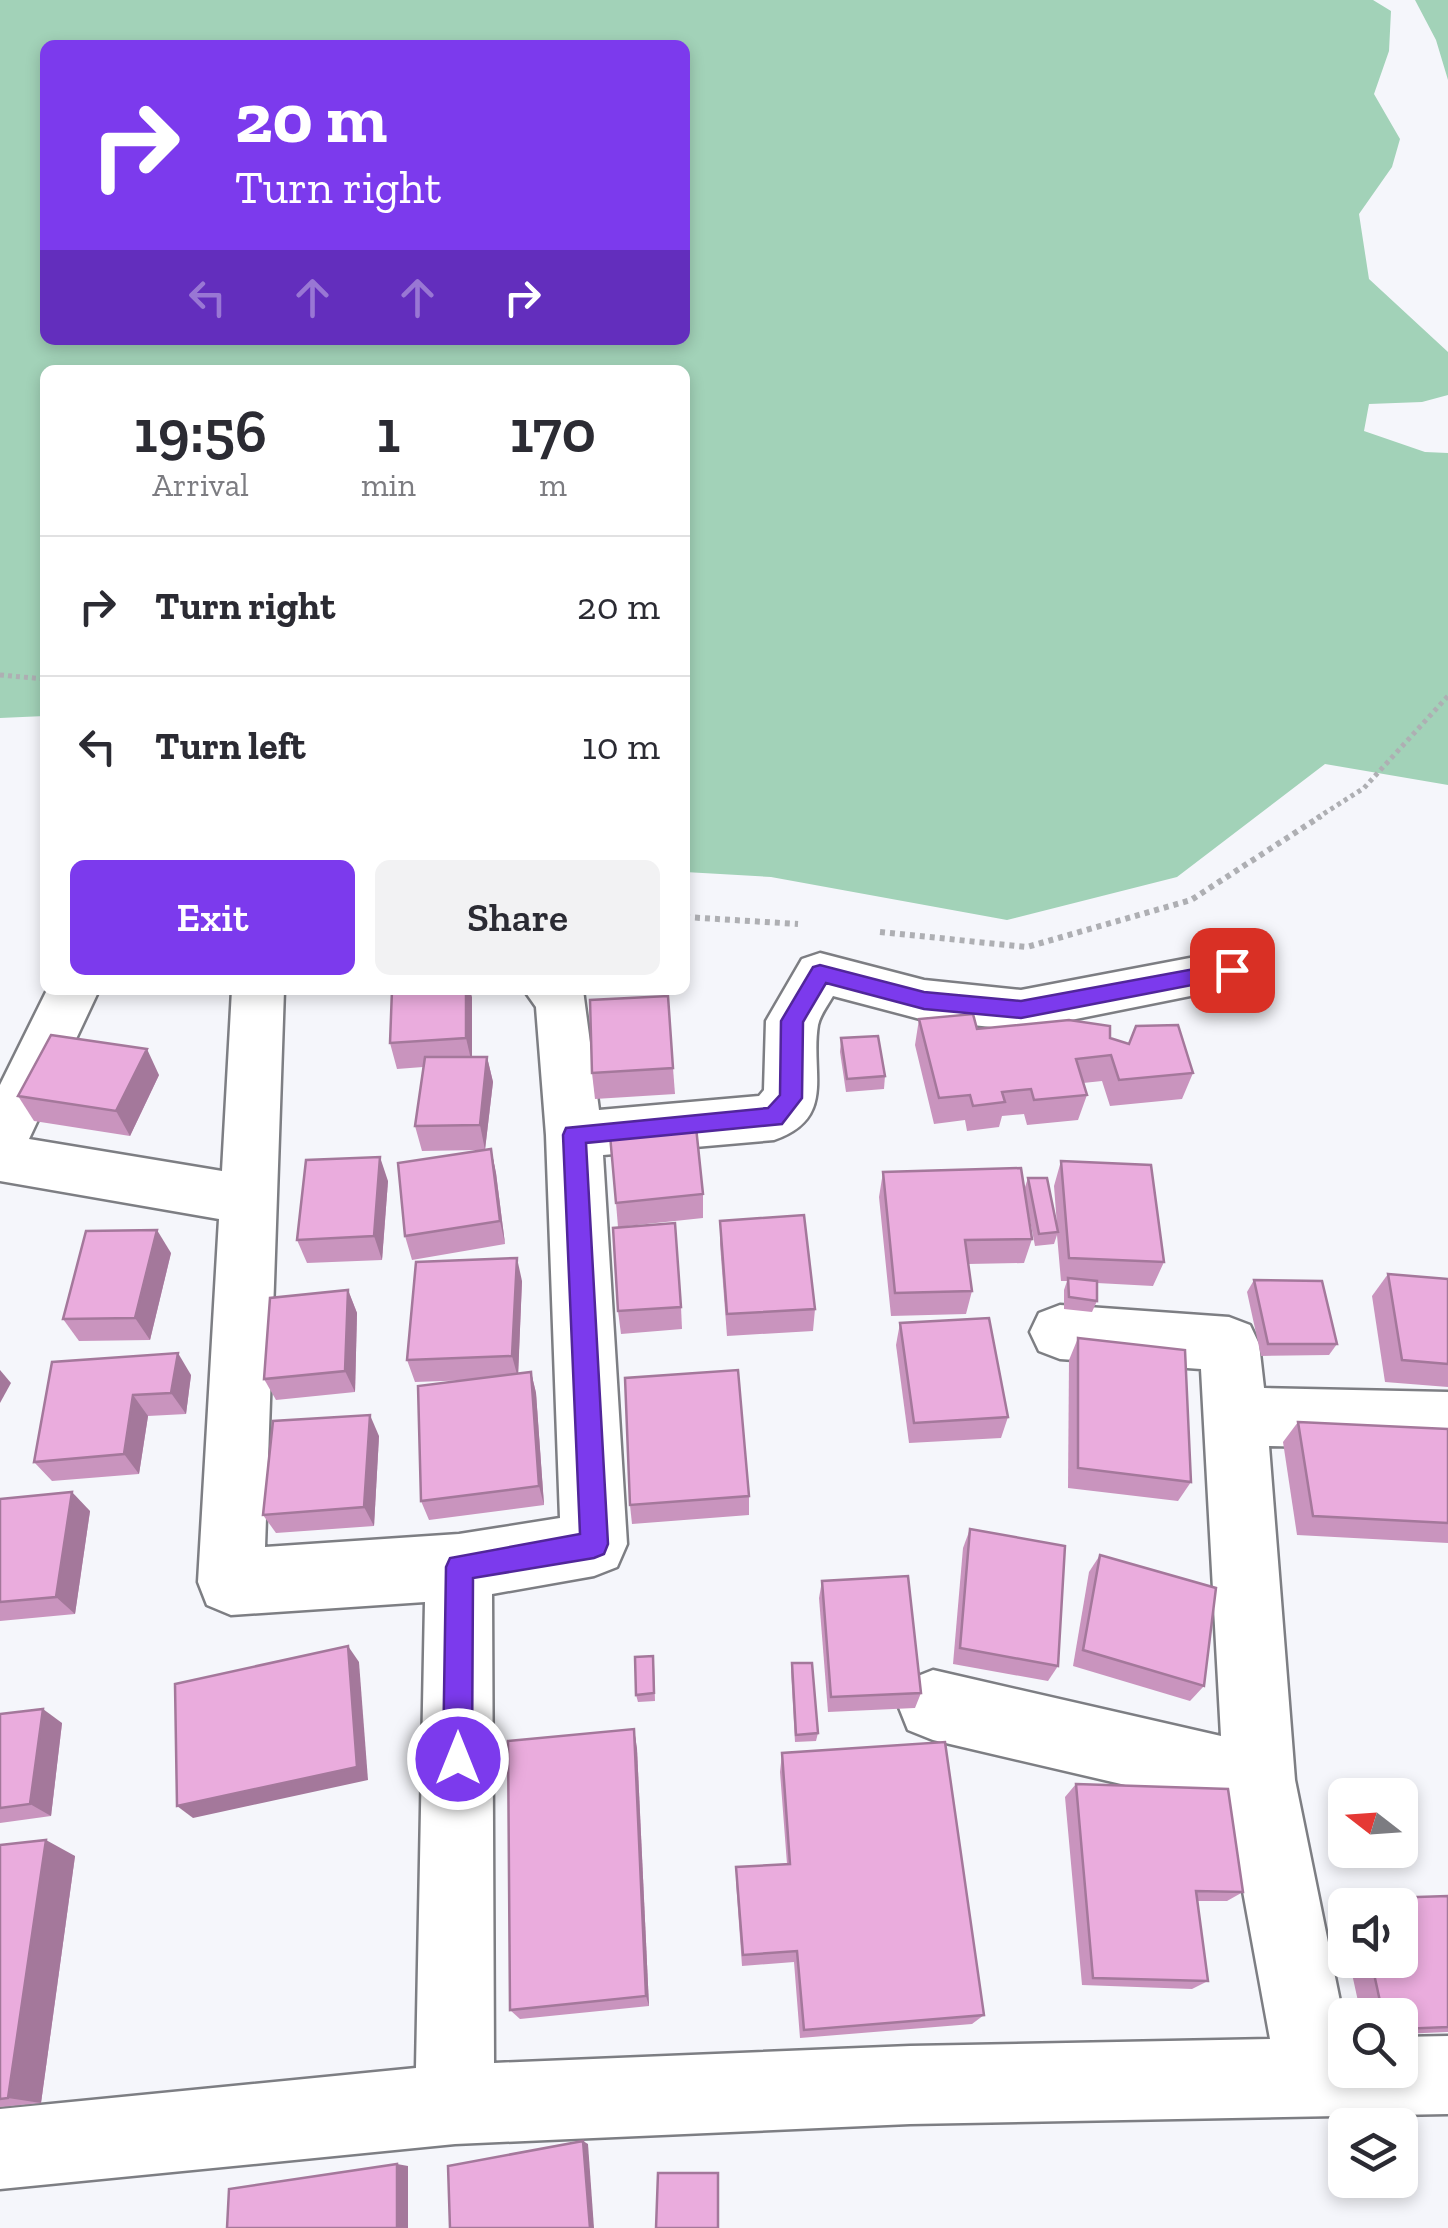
<!DOCTYPE html>
<html lang="en">
<head>
<meta charset="utf-8">
<style>
  :root { --surface:#fff; --page:#f2f2f3; --text:#2b2b33; --muted:#7c7c81; --line:#e1e1e2; --accent:#7c3aed }
  body { margin:0; font-family:"Zilla Slab",serif; background:var(--page); color:var(--text); height:100vh; display:flex; flex-direction:column; font-size:38px; white-space:nowrap }
  * { box-sizing:border-box; margin:0 }
  p { font-size:32px; color:var(--muted) }
  .icon { flex:none; width:55px; height:55px; fill:none; stroke:currentColor; stroke-width:2; stroke-linecap:round; stroke-linejoin:round }
  .map { position:relative; flex:1; overflow:hidden }
  .panel { position:absolute; left:40px; top:365px; width:650px; height:630px; display:flex; flex-direction:column; background:var(--surface); border-radius:15px; box-shadow:0 5px 15px #0003 }
  .panel>* { flex:none }
  .banner { position:absolute; left:40px; top:40px; width:650px; height:305px; border-radius:15px; box-shadow:0 5px 15px #0003; background:#7c3aed; color:#fff; overflow:hidden }
  .needle { width:65px; rotate:287deg }
  .fabs { position:absolute; left:1328px; top:1778px; display:grid; gap:20px }
  .fabs a { display:grid; place-items:center; width:90px; height:90px; border-radius:15px; background:var(--surface); box-shadow:0 5px 15px #0003; font-size:50px }
  .pin { position:absolute; display:grid; place-items:center; width:85px; height:85px; color:#fff; margin:-42px; border-radius:20px; box-shadow:0 5px 15px #0006 }
  .me { position:absolute; width:110px; margin:-55px; rotate:0deg; stroke-linejoin:round; filter:drop-shadow(0 0 8px #0008) }
  .turn { display:flex; align-items:center; gap:35px; height:210px; padding:0 30px; font-size:45px }
  .turn .icon { width:130px; height:130px; stroke-width:2.5 }
  .turn b { display:block; font-size:70px; line-height:85px }
  .lanes { display:flex; align-items:center; height:95px; padding:0 30px; background:#0003; justify-content:center; gap:50px; direction:ltr }
  .lanes .off { opacity:.35 }
  .eta { display:flex; justify-content:space-evenly; align-items:center; height:170px; text-align:center }
  .eta b { font-size:60px; font-weight:600; line-height:70px }
  .button { display:flex; gap:20px; margin-top:auto; padding:20px 30px }
  .button a { flex:1; height:115px; border-radius:15px; background:var(--accent); color:#fff; font-size:40px; font-weight:600; line-height:115px; text-align:center }
  .button a+a { background:var(--page); color:var(--text) }
  ul { padding:0; list-style:none }
  li { display:flex; align-items:center; gap:30px; height:140px; padding:0 30px; border-top:2px solid var(--line) }
  li div { flex:1 }
  li b { display:block; font-size:38px }
  li em { font-style:normal }
  .map>svg:first-child { display:block }
  .green { fill:#a2d2b8; fill-rule:evenodd }
  .lines { fill:none; stroke-linecap:round; stroke-linejoin:round }
  .street-casing { stroke:#7d7e83; stroke-width:5 }
  .path-far1 { stroke:#aeafb3; stroke-width:5; stroke-dasharray:4 4; stroke-linecap:butt }
  .path { stroke:#aeafb3; stroke-width:6; stroke-dasharray:5 5; stroke-linecap:butt }
  .street { fill:#fff; fill-rule:evenodd }
  .wall { fill:#c994be }
  .shaded-wall { fill:#a4789b }
  .building { fill:#eaacdd; stroke:#a4789b; stroke-width:2.5 }
  .route { fill:#7c3aed; stroke:#51269a; stroke-width:2.5 }
</style>
</head>
<body>
<div class="map">
<svg width="1448" height="2228" viewBox="0 0 1448 2228">
  <rect width="100%" height="100%" fill="#f5f6fb"/>
  <g class="green">
    <path d="M 0,0 L 1373,0 L 1391,11 L 1389,51 L 1374,94 L 1400,139 L 1392,167 L 1359,214 L 1369,279 L 1448,352 L 1448,395 L 1422,402 L 1369,404 L 1364,431 L 1425,452 L 1448,453 L 1448,785 L 1325,764 L 1177,877 L 1007,920 L 771,877 L 685,872 L 685,370 L 45,370 L 45,716 L 0,718 ZM 45,45 L 685,45 L 685,340 L 45,340 Z"/>
    <path d="M 1415,0 L 1448,0 L 1448,80 L 1436,40 Z"/>
  </g>
  <g class="lines">
    <defs>
      <path id="street" d="M 1232,950 L 1250,956 L 1258,970 L 1250,984 L 1021,1030 L 924,1020 L 833,996 C 828,1005 820,1015 818,1025 C 810,1073 837,1118 774,1140 L 603,1155 L 627,1544 L 617,1567 L 594,1576 L 492,1594 L 494,2063 L 910,2046 L 1270,2039 L 1228,1809 L 933,1740 L 908,1730 L 898,1705 L 908,1680 L 933,1670 L 1221,1736 L 1201,1369 L 1060,1359 L 1039,1351 L 1030,1332 L 1039,1313 L 1060,1305 L 1229,1317 L 1250,1325 L 1259,1344 L 1264,1388 L 1448,1392 L 1448,1450 L 1269,1446 L 1295,1780 L 1345,2026 L 1345,2070 L 1400,2070 L 1400,2037 L 1448,2036 L 1448,2114 L 910,2124 L 455,2144 L 0,2189 L 0,2109 L 416,2068 L 425,1602 L 231,1615 L 207,1605 L 198,1582 L 219,1219 L 0,1181 L 0,1085 L 47,990 L 99,990 L 29,1139 L 222,1171 L 232,990 L 284,990 L 265,1547 L 459,1534 L 560,1518 L 546,1135 L 536,1007 L 524,990 L 583,990 L 599,1110 L 759,1096 L 764,1090 L 766,1021 L 802,959 L 820,953 L 924,980 L 1021,990 Z"/>
    </defs>
    <use href="#street" class="street-casing"/>
    <g class="path-far1">
      <path d="M 0,675 L 45,679"/>
      <path d="M 1317,818 L 1364,788 L 1448,696"/>
    </g>
    <g class="path">
      <path d="M 685,917 L 798,924"/>
      <path d="M 880,932 L 1027,947 L 1191,900 L 1321,816"/>
    </g>
    <use href="#street" class="street"/>
  </g>
  <g class="wall">
    <path d="M 472,997 L 472,1057 L 487,1057 L 493,1082 L 485,1149 L 491,1149 L 496,1173 L 505,1244 L 412,1260 L 405,1236 L 479,1150 L 422,1151 L 415,1126 L 423,1067 L 397,1069 L 390,1043 Z"/>
    <path d="M 919,1019 L 977,1029 L 1110,1038 L 1193,1073 L 1182,1099 L 1110,1106 L 1102,1081 L 1083,1083 L 1087,1095 L 1078,1120 L 1027,1125 L 1024,1114 L 1002,1116 L 999,1127 L 967,1131 L 965,1120 L 934,1124 L 915,1045 Z"/>
    <path d="M 841,1038 L 885,1076 L 884,1089 L 846,1092 L 840,1052 Z"/>
    <path d="M 673,1068 L 675,1094 L 595,1099 L 592,1073 Z"/>
    <path d="M 159,1075 L 130,1136 L 34,1121 L 18,1096 Z"/>
    <path d="M 1061,1161 L 1164,1262 L 1153,1286 L 1097,1283 L 1097,1301 L 1092,1312 L 1064,1309 L 1064,1290 L 1067,1281 L 1061,1281 L 1057,1235 L 1054,1244 L 1035,1246 L 1025,1195 L 1032,1239 L 1024,1263 L 968,1264 L 972,1291 L 966,1314 L 891,1316 L 879,1197 L 883,1172 L 1024,1190 L 1028,1178 L 1057,1225 L 1054,1186 Z"/>
    <path d="M 388,1181 L 382,1260 L 307,1263 L 297,1240 Z"/>
    <path d="M 703,1194 L 703,1218 L 618,1227 L 616,1203 Z"/>
    <path d="M 720,1221 L 815,1309 L 813,1331 L 727,1336 L 720,1244 Z"/>
    <path d="M 171,1253 L 150,1340 L 79,1341 L 63,1319 Z"/>
    <path d="M 1388,1274 L 1448,1279 L 1448,1387 L 1385,1382 L 1372,1296 Z"/>
    <path d="M 1254,1280 L 1337,1344 L 1329,1355 L 1261,1356 L 1247,1292 Z"/>
    <path d="M 522,1281 L 518,1374 L 531,1372 L 536,1393 L 544,1505 L 429,1520 L 421,1501 L 471,1380 L 415,1382 L 407,1360 Z"/>
    <path d="M 348,1290 L 357,1313 L 355,1392 L 276,1400 L 264,1379 Z"/>
    <path d="M 681,1307 L 682,1329 L 621,1334 L 618,1311 Z"/>
    <path d="M 900,1323 L 1008,1417 L 1001,1438 L 909,1443 L 896,1345 Z"/>
    <path d="M 1078,1338 L 1191,1482 L 1178,1501 L 1068,1488 L 1069,1360 Z"/>
    <path d="M 52,1362 L 191,1375 L 186,1414 L 148,1416 L 139,1474 L 52,1481 L 34,1462 Z"/>
    <path d="M 1298,1422 L 1448,1429 L 1448,1543 L 1297,1535 L 1283,1442 Z"/>
    <path d="M 379,1436 L 374,1526 L 276,1533 L 263,1515 Z"/>
    <path d="M 749,1496 L 749,1515 L 632,1524 L 630,1505 Z"/>
    <path d="M 0,1499 L 90,1511 L 75,1614 L 0,1621 Z"/>
    <path d="M 970,1529 L 1058,1666 L 1048,1681 L 953,1664 L 963,1548 Z"/>
    <path d="M 1100,1555 L 1204,1686 L 1190,1701 L 1073,1666 L 1089,1572 Z"/>
    <path d="M 822,1581 L 921,1693 L 915,1708 L 828,1712 L 819,1598 Z"/>
    <path d="M 792,1663 L 818,1733 L 816,1741 L 795,1742 L 791,1671 Z"/>
    <path d="M 654,1664 L 655,1701 L 638,1702 L 636,1695 Z"/>
    <path d="M 0,1714 L 62,1723 L 51,1816 L 0,1823 Z"/>
    <path d="M 634,1729 L 637,1749 L 649,2006 L 520,2019 L 510,2010 Z"/>
    <path d="M 782,1753 L 984,2015 L 972,2024 L 800,2038 L 794,1962 L 742,1966 L 736,1882 L 736,1867 L 787,1864 L 780,1772 Z"/>
    <path d="M 1076,1784 L 1243,1892 L 1227,1901 L 1197,1901 L 1208,1981 L 1192,1989 L 1082,1985 L 1065,1797 Z"/>
    <path d="M 0,1845 L 75,1856 L 41,2103 L 0,2107 Z"/>
    <path d="M 1448,1896 L 1448,2032 L 1400,2034 L 1400,2015 L 1361,2015 L 1349,1960 L 1400,1960 L 1400,1905 L 1345,1905 L 1345,1943 L 1337,1908 L 1357,1899 Z"/>
  </g>
  <g class="shaded-wall">
    <path d="M 466,990 L 470,990 L 472,997 L 472,1064 L 466,1038 Z"/>
    <path d="M 147,1049 L 159,1075 L 130,1136 L 116,1111 Z"/>
    <path d="M 487,1057 L 493,1082 L 485,1150 L 480,1125 Z"/>
    <path d="M 491,1149 L 496,1173 L 505,1244 L 500,1221 Z"/>
    <path d="M 380,1157 L 388,1181 L 382,1260 L 374,1236 Z"/>
    <path d="M 157,1230 L 171,1253 L 150,1340 L 135,1318 Z"/>
    <path d="M 517,1258 L 522,1281 L 518,1378 L 512,1356 Z"/>
    <path d="M 348,1290 L 357,1313 L 355,1392 L 345,1371 Z"/>
    <path d="M 178,1353 L 191,1375 L 186,1414 L 171,1393 Z"/>
    <path d="M 0,1370 L 11,1383 L 0,1403 Z"/>
    <path d="M 531,1372 L 536,1393 L 544,1505 L 539,1486 Z"/>
    <path d="M 133,1395 L 148,1416 L 139,1474 L 124,1454 Z"/>
    <path d="M 370,1415 L 379,1436 L 374,1526 L 364,1507 Z"/>
    <path d="M 72,1492 L 90,1511 L 75,1614 L 56,1597 Z"/>
    <path d="M 348,1646 L 359,1662 L 368,1780 L 193,1818 L 177,1806 Z"/>
    <path d="M 43,1709 L 62,1723 L 51,1816 L 30,1804 Z"/>
    <path d="M 634,1729 L 637,1749 L 649,2006 L 646,1996 Z"/>
    <path d="M 46,1840 L 75,1856 L 41,2103 L 8,2098 Z"/>
    <path d="M 583,2141 L 588,2144 L 594,2228 L 590,2228 Z"/>
    <path d="M 397,2164 L 408,2166 L 408,2228 L 397,2228 Z"/>
  </g>
  <g class="building">
    <path d="M 392,990 L 466,990 L 466,1038 L 390,1043 Z"/>
    <path d="M 668,996 L 673,1068 L 592,1073 L 590,1000 Z"/>
    <path d="M 973,1014 L 977,1029 L 1069,1020 L 1110,1026 L 1110,1038 L 1129,1044 L 1136,1026 L 1178,1025 L 1193,1073 L 1119,1080 L 1111,1055 L 1076,1059 L 1087,1095 L 1034,1100 L 1031,1089 L 1002,1092 L 1005,1102 L 973,1106 L 970,1095 L 939,1098 L 919,1019 Z"/>
    <path d="M 51,1035 L 147,1049 L 116,1111 L 18,1096 Z"/>
    <path d="M 878,1036 L 885,1076 L 847,1079 L 841,1038 Z"/>
    <path d="M 425,1057 L 487,1057 L 480,1125 L 415,1126 Z"/>
    <path d="M 696,1127 L 703,1194 L 616,1203 L 610,1135 Z"/>
    <path d="M 491,1149 L 500,1221 L 405,1236 L 398,1163 Z"/>
    <path d="M 380,1157 L 374,1236 L 297,1240 L 306,1160 Z"/>
    <path d="M 1061,1161 L 1151,1165 L 1164,1262 L 1069,1258 Z"/>
    <path d="M 1021,1168 L 1032,1239 L 965,1240 L 972,1291 L 895,1293 L 883,1172 Z"/>
    <path d="M 1028,1178 L 1047,1178 L 1058,1232 L 1039,1234 Z"/>
    <path d="M 804,1215 L 815,1309 L 727,1314 L 720,1221 Z"/>
    <path d="M 675,1223 L 681,1307 L 618,1311 L 613,1228 Z"/>
    <path d="M 157,1230 L 135,1318 L 63,1319 L 86,1231 Z"/>
    <path d="M 517,1258 L 512,1356 L 407,1360 L 416,1262 Z"/>
    <path d="M 1388,1274 L 1448,1279 L 1448,1364 L 1402,1360 Z"/>
    <path d="M 1068,1278 L 1097,1281 L 1097,1301 L 1069,1297 Z"/>
    <path d="M 1254,1280 L 1322,1281 L 1337,1344 L 1268,1344 Z"/>
    <path d="M 348,1290 L 345,1371 L 264,1379 L 270,1298 Z"/>
    <path d="M 989,1318 L 1008,1417 L 914,1423 L 900,1323 Z"/>
    <path d="M 1078,1338 L 1185,1350 L 1191,1482 L 1078,1468 Z"/>
    <path d="M 178,1353 L 171,1393 L 133,1395 L 124,1454 L 34,1462 L 52,1362 Z"/>
    <path d="M 738,1370 L 749,1496 L 630,1505 L 625,1378 Z"/>
    <path d="M 531,1372 L 539,1486 L 421,1501 L 418,1386 Z"/>
    <path d="M 370,1415 L 364,1507 L 263,1515 L 273,1421 Z"/>
    <path d="M 1298,1422 L 1448,1429 L 1448,1523 L 1313,1516 Z"/>
    <path d="M 72,1492 L 56,1597 L 0,1602 L 0,1499 Z"/>
    <path d="M 970,1529 L 1065,1546 L 1058,1666 L 960,1648 Z"/>
    <path d="M 1100,1555 L 1216,1588 L 1204,1686 L 1083,1650 Z"/>
    <path d="M 908,1576 L 921,1693 L 831,1697 L 822,1581 Z"/>
    <path d="M 348,1646 L 357,1767 L 177,1806 L 175,1684 Z"/>
    <path d="M 653,1656 L 654,1693 L 636,1695 L 635,1657 Z"/>
    <path d="M 792,1663 L 812,1663 L 818,1733 L 796,1735 Z"/>
    <path d="M 43,1709 L 30,1804 L 0,1808 L 0,1714 Z"/>
    <path d="M 634,1729 L 646,1996 L 510,2010 L 508,1741 Z"/>
    <path d="M 945,1742 L 984,2015 L 804,2030 L 797,1951 L 743,1955 L 736,1867 L 790,1864 L 782,1753 Z"/>
    <path d="M 1076,1784 L 1228,1789 L 1243,1892 L 1196,1891 L 1208,1981 L 1093,1978 Z"/>
    <path d="M 46,1840 L 8,2098 L 0,2099 L 0,1845 Z"/>
    <path d="M 1448,1896 L 1448,2027 L 1400,2029 L 1400,2015 L 1383,2015 L 1371,1960 L 1400,1960 L 1400,1905 L 1358,1905 L 1357,1899 Z"/>
    <path d="M 583,2141 L 590,2228 L 450,2228 L 448,2166 Z"/>
    <path d="M 397,2164 L 397,2228 L 227,2228 L 229,2189 Z"/>
    <path d="M 658,2173 L 718,2173 L 718,2228 L 656,2228 Z"/>
  </g>
  <path class="route" d="M 1232,962 L 1242,970 L 1239,976 L 1021,1018 L 924,1009 L 826,983 L 803,1022 L 802,1098 L 782,1124 L 586,1143 L 608,1544 L 604,1554 L 594,1558 L 473,1578 L 472,1759 L 468,1769 L 458,1773 L 447,1769 L 443,1759 L 446,1567 L 450,1558 L 580,1534 L 563,1135 L 566,1128 L 768,1108 L 780,1095 L 781,1021 L 813,967 L 820,965 L 924,992 L 1021,1001 Z"/>
</svg>
<div class="fabs">
<a><svg class="needle" viewBox="-14 -14 28 28"><path d="M0-13l5 13h-10z" fill="#e53935"/><path d="M0 13l5-13h-10z" fill="#7c7c81"/></svg></a>
<a><svg class="icon" aria-label="sound" viewBox="0 0 24 24"><path d="M4 9h4l5-4v14l-5-4H4zM17 9q2 3 0 6"/></svg></a>
<a><svg class="icon" aria-label="search" viewBox="0 0 24 24"><circle cx="10" cy="10" r="6"/><path d="M15 15l6 6"/></svg></a>
<a><svg class="icon" aria-label="layers" viewBox="0 0 24 24"><path d="M12 4l9 5-9 5-9-5zM3 14l9 5 9-5"/></svg></a>
</div>
<div class="pin" style="left:1232px;top:970px;background:#d93025"><svg class="icon" aria-label="arrive" viewBox="0 0 24 24"><path d="M6 21V4h12l-3 4 3 4H6"/></svg></div>
<svg class="me" style="left:458px;top:1759px" viewBox="-20 -20 40 40"><circle r="17" fill="#7c3aed" stroke="#fff" stroke-width="3"/><path d="M0-11L8 9 0 5-8 9z" fill="#fff"/></svg>
<div class="banner">
<div class="turn"><svg class="icon" aria-label="right" viewBox="0 0 24 24"><path d="M7 20v-9h11M14 6l5 5-5 5"/></svg><div><b>20 m</b>Turn right</div></div>
<div class="lanes"><svg class="icon off" aria-label="left" viewBox="0 0 24 24"><path d="M17 20v-9H6M10 6l-5 5 5 5"/></svg><svg class="icon off" aria-label="ahead" viewBox="0 0 24 24"><path d="M12 20V5M6 11l6-6 6 6"/></svg><svg class="icon off" aria-label="ahead" viewBox="0 0 24 24"><path d="M12 20V5M6 11l6-6 6 6"/></svg><svg class="icon" aria-label="right" viewBox="0 0 24 24"><path d="M7 20v-9h11M14 6l5 5-5 5"/></svg></div>
</div>
<section class="panel">
<div class="eta">
<div><b>19:56</b><p>Arrival</p></div>
<div><b>1</b><p>min</p></div>
<div><b>170</b><p>m</p></div>
</div>
<ul>
<li><svg class="icon" aria-label="right" viewBox="0 0 24 24"><path d="M7 20v-9h11M14 6l5 5-5 5"/></svg><div><b>Turn right</b></div><em>20 m</em></li>
<li><svg class="icon" aria-label="left" viewBox="0 0 24 24"><path d="M17 20v-9H6M10 6l-5 5 5 5"/></svg><div><b>Turn left</b></div><em>10 m</em></li>
</ul>
<div class="button"><a>Exit</a><a>Share</a></div>
</section>
</div>
</body>
</html>
